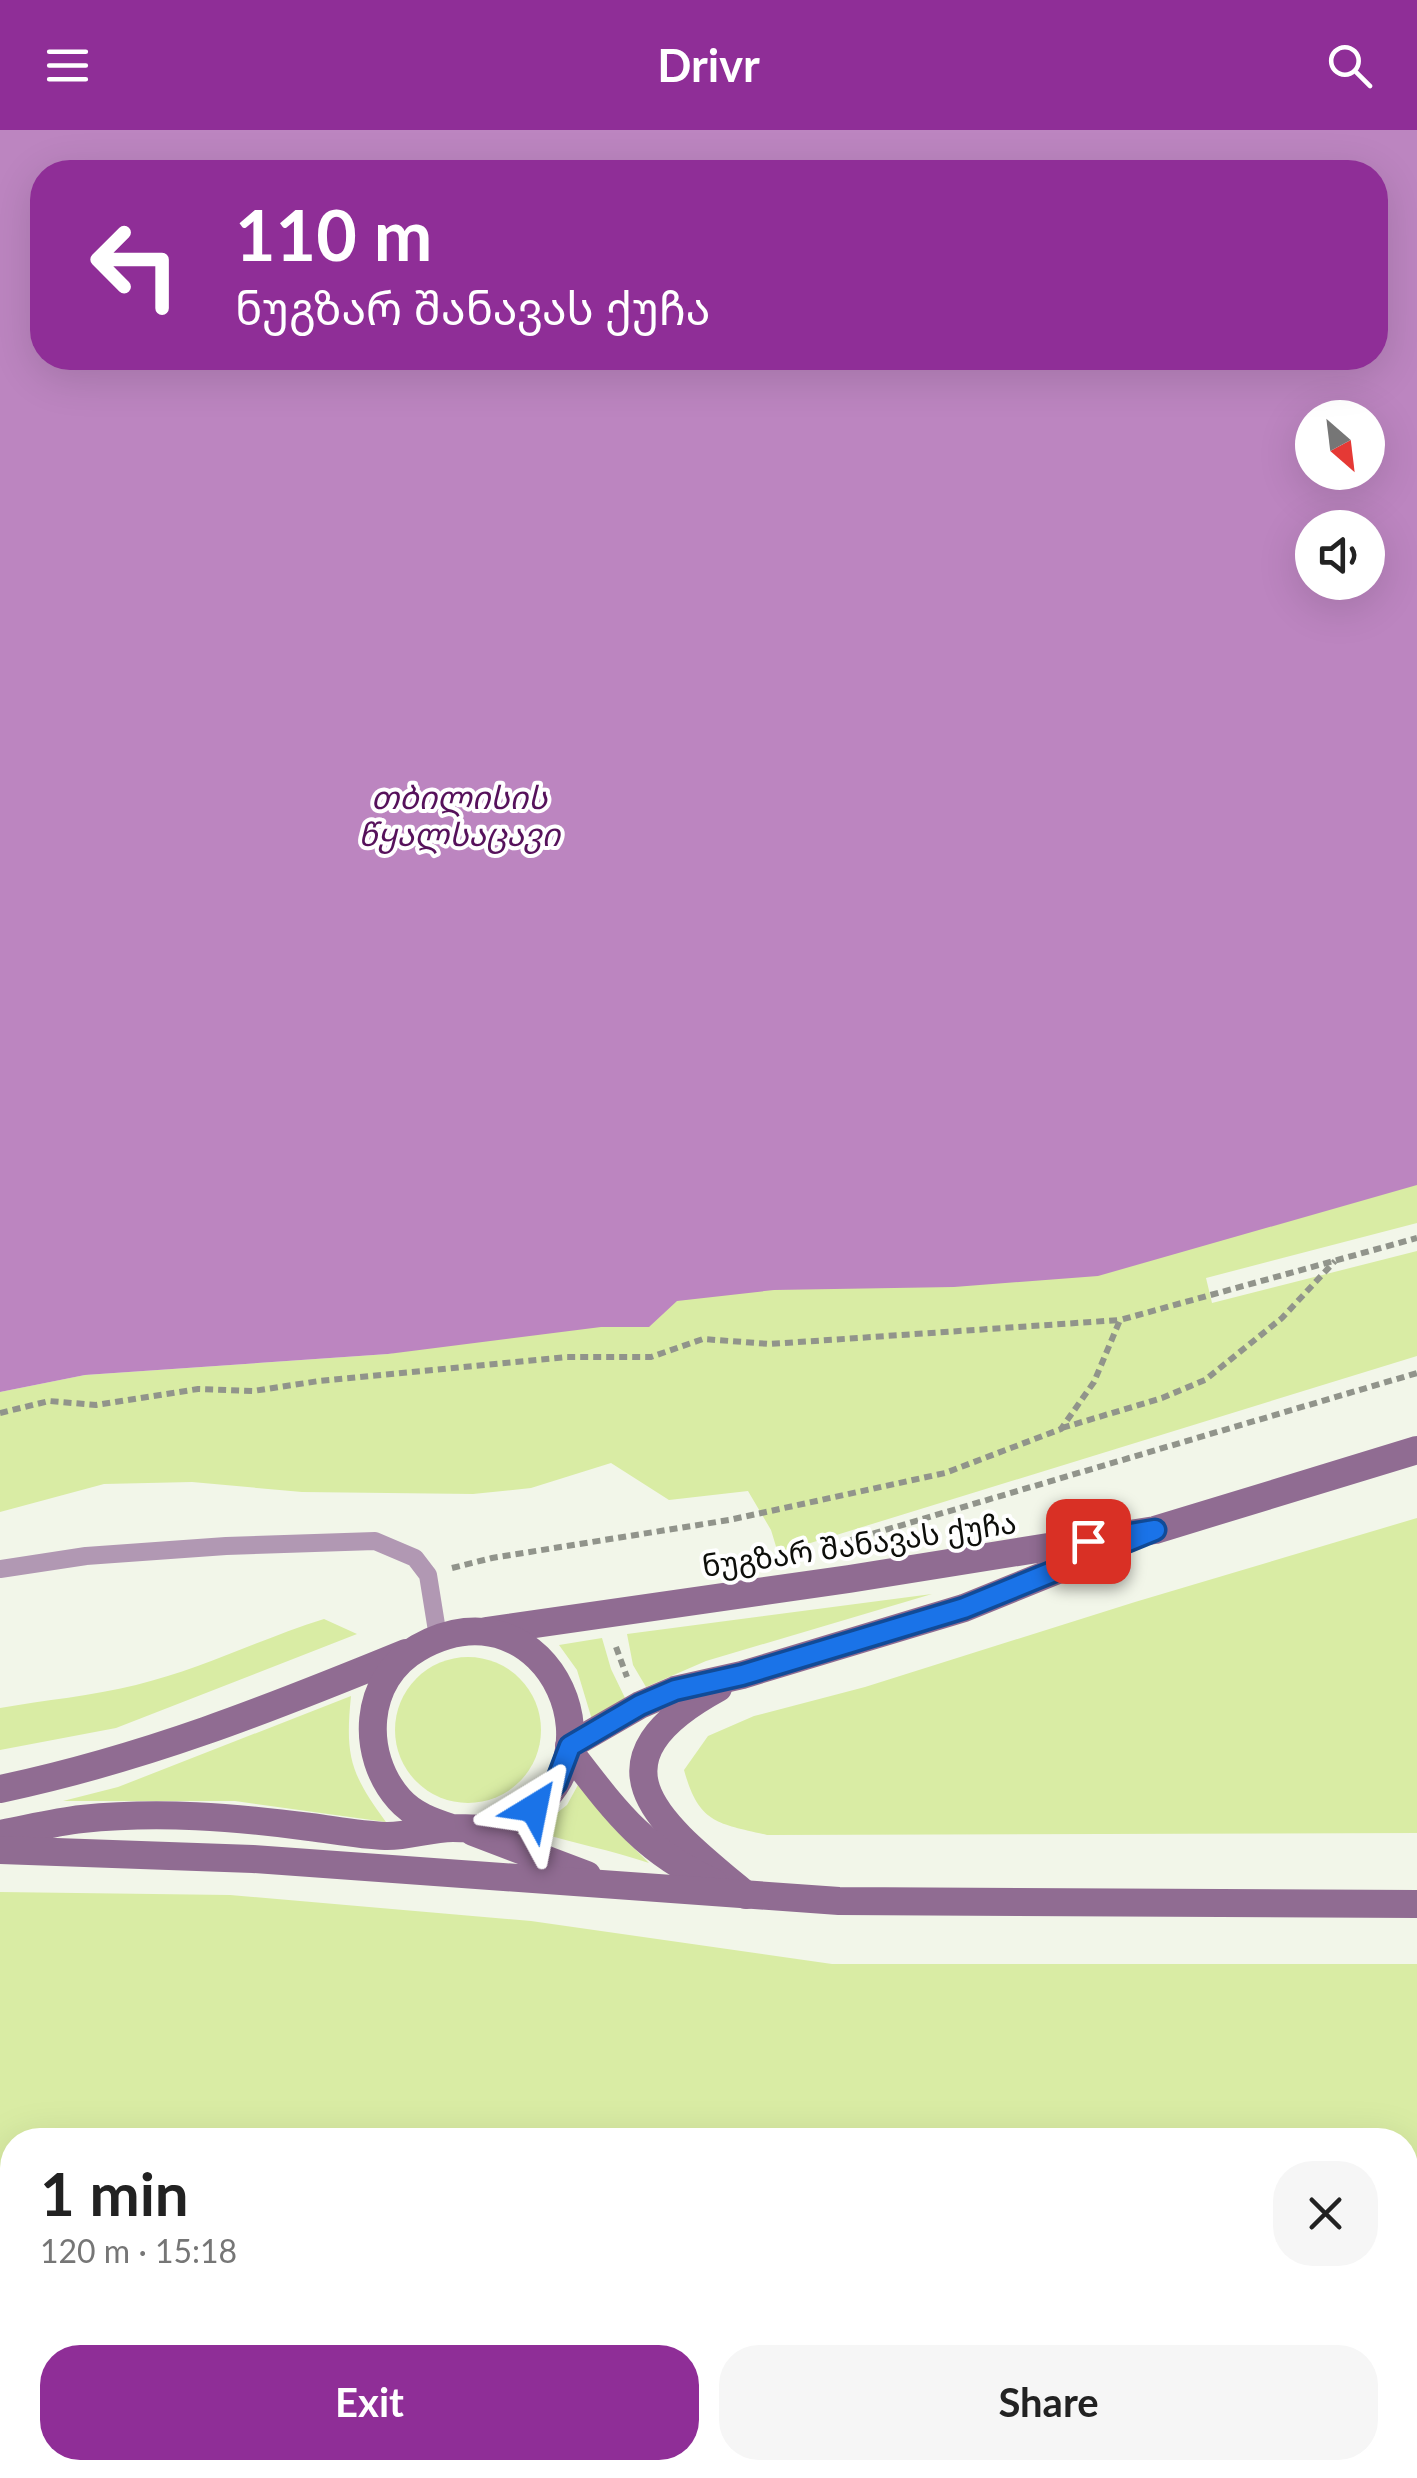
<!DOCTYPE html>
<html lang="en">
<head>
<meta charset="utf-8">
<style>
  :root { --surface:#fff; --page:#f6f6f6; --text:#222; --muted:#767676; --accent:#8f2e97 }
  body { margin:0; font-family:Lato,"Noto Sans Georgian",sans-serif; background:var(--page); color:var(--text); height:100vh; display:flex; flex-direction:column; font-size:38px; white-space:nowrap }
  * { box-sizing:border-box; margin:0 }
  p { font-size:32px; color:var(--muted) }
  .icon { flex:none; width:55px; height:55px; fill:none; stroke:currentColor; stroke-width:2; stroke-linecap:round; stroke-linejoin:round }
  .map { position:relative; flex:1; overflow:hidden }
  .panel { position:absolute; left:0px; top:1998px; width:1418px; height:352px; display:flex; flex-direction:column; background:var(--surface); border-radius:40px 40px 0 0; box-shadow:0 10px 40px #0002 }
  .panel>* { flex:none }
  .guide { position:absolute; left:30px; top:30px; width:1358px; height:210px; border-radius:40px; box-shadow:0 10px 40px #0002; background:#8f2e97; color:#fff; overflow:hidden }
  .needle { width:65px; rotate:152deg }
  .fabs { position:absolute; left:1295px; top:270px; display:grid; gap:20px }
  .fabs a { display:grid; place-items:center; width:90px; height:90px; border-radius:50%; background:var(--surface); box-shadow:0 10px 40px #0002; font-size:50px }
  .pin { position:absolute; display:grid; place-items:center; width:85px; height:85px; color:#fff; margin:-42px; border-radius:20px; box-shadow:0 5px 15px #0006 }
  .me { position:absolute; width:110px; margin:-55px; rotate:35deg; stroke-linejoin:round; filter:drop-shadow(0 0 8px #0008) }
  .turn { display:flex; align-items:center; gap:35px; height:210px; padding:0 40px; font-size:45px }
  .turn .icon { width:130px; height:130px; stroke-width:2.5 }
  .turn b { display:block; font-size:70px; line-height:85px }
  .round { display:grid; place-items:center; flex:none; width:105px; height:105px; border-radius:40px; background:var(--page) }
  .headline { display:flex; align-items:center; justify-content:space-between; height:170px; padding:0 40px }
  h1 { font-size:60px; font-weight:700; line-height:75px }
  .cta { display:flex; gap:20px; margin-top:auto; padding:20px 40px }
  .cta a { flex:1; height:115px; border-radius:40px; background:var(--accent); color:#fff; font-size:40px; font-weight:700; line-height:115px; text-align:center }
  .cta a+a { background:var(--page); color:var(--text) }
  header { display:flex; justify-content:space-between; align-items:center; height:130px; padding:0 40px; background:var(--accent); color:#fff; font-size:45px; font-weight:700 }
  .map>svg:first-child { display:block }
  .built { fill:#e5ebd7 }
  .green { fill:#d9eca4 }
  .water { fill:#bc85c0; fill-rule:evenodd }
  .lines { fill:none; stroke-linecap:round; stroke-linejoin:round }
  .path { stroke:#91948b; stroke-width:6; stroke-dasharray:8 5; stroke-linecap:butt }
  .service { stroke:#b198b3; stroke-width:18 }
  .minor { stroke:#b198b3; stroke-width:28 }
  .secondary { stroke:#906c92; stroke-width:28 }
  .route-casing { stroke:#114b97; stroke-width:25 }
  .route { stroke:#1a73e8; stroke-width:18 }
  .labels { text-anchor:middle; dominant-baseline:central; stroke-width:8; stroke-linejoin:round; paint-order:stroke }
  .street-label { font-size:30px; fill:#0d0e0a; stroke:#fff }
  .water-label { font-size:32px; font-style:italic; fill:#56115b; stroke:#fff }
</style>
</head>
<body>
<header><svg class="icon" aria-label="menu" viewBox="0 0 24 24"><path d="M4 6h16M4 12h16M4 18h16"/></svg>Drivr<svg class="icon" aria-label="search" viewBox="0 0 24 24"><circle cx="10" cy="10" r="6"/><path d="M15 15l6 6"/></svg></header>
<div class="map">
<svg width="1417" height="2348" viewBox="0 0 1417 2348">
  <rect width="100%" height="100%" fill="#f2f6e9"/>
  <path class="built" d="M 1417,2081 L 1417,2348 L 389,2348 L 388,2338 L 1405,2338 L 1405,2084 Z"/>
  <g class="green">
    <path d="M 1417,1021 L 1417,1093 L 1206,1148 L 1212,1173 L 1417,1121 L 1417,1226 L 778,1423 L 771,1400 L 748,1361 L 669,1370 L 611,1333 L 531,1358 L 473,1364 L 302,1362 L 192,1352 L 104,1354 L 0,1382 L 0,1262 L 85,1245 L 388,1224 Z"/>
    <path d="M 1417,1388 L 1417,1703 L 767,1705 C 717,1693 699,1694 684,1640 L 708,1606 L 754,1586 L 865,1557 L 1135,1472 Z"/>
    <path d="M 932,1464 L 706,1531 L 646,1557 L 633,1535 L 627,1504 Z"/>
    <path d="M 324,1489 L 357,1504 L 116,1598 L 0,1620 L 0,1578 C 45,1570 92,1566 136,1555 C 202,1539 260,1509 324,1489 Z"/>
    <path d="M 602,1508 L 611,1539 L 625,1568 L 593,1593 L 577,1540 L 559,1515 Z"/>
    <circle cx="468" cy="1600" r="73"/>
    <path d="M 351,1566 C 345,1626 350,1643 386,1692 L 235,1671 L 63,1671 L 118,1657 Z"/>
    <path d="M 579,1653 L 613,1697 L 649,1733 C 611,1720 572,1713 534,1701 L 567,1675 Z"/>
    <path d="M 0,1762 L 230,1765 L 531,1791 L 832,1834 L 1417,1834 L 1417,2046 L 1405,2050 L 1405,2010 L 12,2010 L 12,2292 L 0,2292 Z"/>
    <path d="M 1405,2238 L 1417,2238 L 1417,2325 L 1405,2327 Z"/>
    <path d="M 12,2329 L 12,2338 L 388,2338 L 389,2348 L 0,2348 L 0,2330 Z"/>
    <path d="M 1069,2338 L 1322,2338 L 1243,2348 L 1071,2348 Z"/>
  </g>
  <path class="water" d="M 0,0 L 1417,0 L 1417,1055 L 1098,1146 L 954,1157 L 774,1160 L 677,1171 L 649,1197 L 601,1197 L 388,1224 L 85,1245 L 0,1262 ZM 42,42 L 1375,42 L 1375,228 L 42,228 ZM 1312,288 L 1368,288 L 1368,342 L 1312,342 ZM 1312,398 L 1368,398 L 1368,452 L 1312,452 Z"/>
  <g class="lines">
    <g class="path">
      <path d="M 0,1283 L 49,1271 L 96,1275 L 198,1259 L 253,1261 L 319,1251 L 567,1227 L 651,1227 L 703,1209 L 770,1214 L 1120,1190"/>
      <path d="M 1062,1298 L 1162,1268 L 1205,1250 L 1282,1188 L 1335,1131"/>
      <path d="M 848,1411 L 1417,1243"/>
      <path d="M 452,1438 L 492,1428 L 729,1390 L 945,1343 L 1061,1299 L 1094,1252 L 1120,1190 L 1417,1108"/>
      <path d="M 616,1517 L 627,1547"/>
    </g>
    <g class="service">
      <path d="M 0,1439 L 86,1426 L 226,1416 L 375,1411 L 415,1428 L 428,1445 L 438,1507"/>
      <path d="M 1360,2348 L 1417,2341"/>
    </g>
    <g class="minor">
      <path d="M 1405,2066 L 1417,2062"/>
      <path d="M 0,2316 L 12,2315"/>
    </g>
    <g class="secondary">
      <path d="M 486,1501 L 849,1449 L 1155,1400 L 1417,1320"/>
      <path d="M 718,1558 C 579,1634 661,1694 746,1765"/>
      <path d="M 569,1616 L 640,1575 L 675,1560 L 742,1545 L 964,1478 L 1107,1420"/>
      <path d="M 569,1621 C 613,1678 644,1722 713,1752"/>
      <path d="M 0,1659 C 146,1628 269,1579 406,1523"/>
      <path d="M 473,1702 L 587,1745"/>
      <path d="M 0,1704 C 27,1699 55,1692 82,1689 C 159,1681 234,1687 310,1697 C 334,1700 360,1705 385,1706 C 407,1707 430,1698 453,1698 C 470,1698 489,1701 505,1694 C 636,1644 550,1443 418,1518 C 363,1549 360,1625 399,1669 C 413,1685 433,1692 452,1698"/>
      <path d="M 0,1720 L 253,1729 L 839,1771 L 1417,1774"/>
    </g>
  </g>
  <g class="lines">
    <defs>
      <path id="route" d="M 534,1678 L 556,1653 L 570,1616 L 640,1575 L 675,1560 L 742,1545 L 964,1478 L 1155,1400 L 1088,1411"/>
    </defs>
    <use href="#route" class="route-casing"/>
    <use href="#route" class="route"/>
  </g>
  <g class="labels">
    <g class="street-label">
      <text transform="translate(859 1413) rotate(-8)">ნუგზარ შანავას ქუჩა</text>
    </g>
    <g class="water-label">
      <text x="459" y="666">თბილისის<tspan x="459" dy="37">წყალსაცავი</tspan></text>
    </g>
  </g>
</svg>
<div class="fabs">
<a><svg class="needle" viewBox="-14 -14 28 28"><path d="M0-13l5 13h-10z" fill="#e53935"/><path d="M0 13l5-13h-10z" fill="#767676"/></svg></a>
<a><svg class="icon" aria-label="sound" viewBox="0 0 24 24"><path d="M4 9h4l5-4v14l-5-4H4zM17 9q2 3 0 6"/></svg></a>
</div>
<div class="pin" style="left:1088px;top:1411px;background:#d93025"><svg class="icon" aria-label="arrive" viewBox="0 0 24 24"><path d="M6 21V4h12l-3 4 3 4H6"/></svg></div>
<svg class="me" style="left:534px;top:1678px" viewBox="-20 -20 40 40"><path d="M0-17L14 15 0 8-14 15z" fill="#1a73e8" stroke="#fff" stroke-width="4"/></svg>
<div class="guide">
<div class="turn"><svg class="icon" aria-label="left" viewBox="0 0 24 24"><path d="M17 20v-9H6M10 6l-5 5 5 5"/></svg><div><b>110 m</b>ნუგზარ შანავას ქუჩა</div></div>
</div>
<section class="panel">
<div class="headline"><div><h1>1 min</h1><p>120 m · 15:18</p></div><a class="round"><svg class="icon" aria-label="close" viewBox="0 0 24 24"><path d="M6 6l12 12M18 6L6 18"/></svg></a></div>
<div class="cta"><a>Exit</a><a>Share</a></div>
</section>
</div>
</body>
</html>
